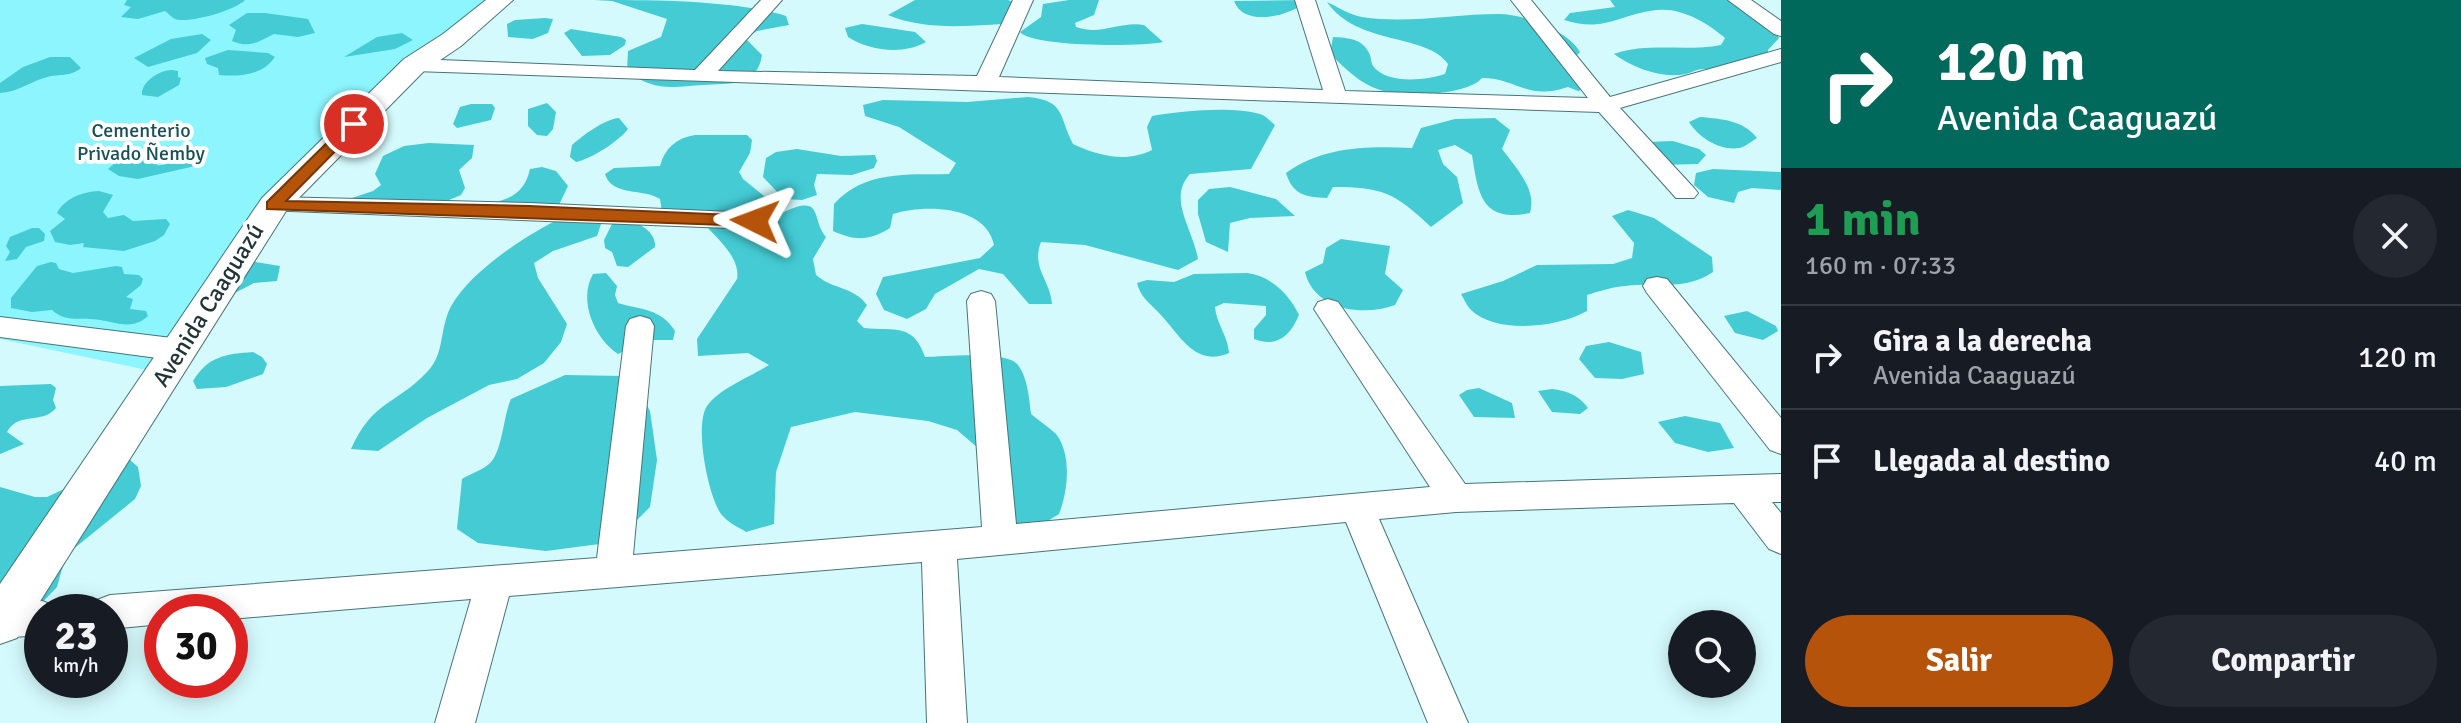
<!DOCTYPE html>
<html lang="es">
<head>
<meta charset="utf-8">
<style>
  :root { --surface:#171b24; --page:#242831; --text:#f1f3f6; --muted:#9ea1a6; --line:#363941; --accent:#b45309 }
  body { margin:0; font-family:Signika,sans-serif; background:var(--page); color:var(--text); height:100vh; display:flex; flex-direction:column; font-size:30px; white-space:nowrap }
  * { box-sizing:border-box; margin:0 }
  p { font-size:26px; color:var(--muted) }
  .icon { flex:none; width:44px; height:44px; fill:none; stroke:currentColor; stroke-width:2; stroke-linecap:round; stroke-linejoin:round }
  .map { position:relative; flex:1; overflow:hidden }
  .panel { display:flex; flex-direction:column; background:var(--surface); width:680px }
  .panel>* { flex:none }
  .guide { background:#00695c; color:#fff; overflow:hidden }
  .buttons { position:absolute; left:1668px; top:610px; display:grid; gap:16px }
  .buttons a { display:grid; place-items:center; width:88px; height:88px; border-radius:50%; background:var(--surface); box-shadow:0 4px 20px #0003; font-size:40px }
  .speed { position:absolute; left:24px; top:594px; display:flex; gap:16px; font-size:40px; font-weight:700; text-align:center }
  .speed>* { display:grid; place-content:center; width:104px; height:104px; border-radius:50%; background:var(--surface); box-shadow:0 4px 20px #0003; line-height:1 }
  .speed small { font-size:20px; font-weight:400 }
  .speed .limit { border:12px solid #d22; background:#fff; color:#111 }
  .pin { position:absolute; display:grid; place-items:center; width:68px; height:68px; color:#fff; margin:-34px; border:4px solid #fff; border-radius:50%; box-shadow:0 2px 8px #0007 }
  .me { position:absolute; width:88px; margin:-44px; rotate:273deg; stroke-linejoin:round; filter:drop-shadow(0 0 6px #0008) }
  .turn { display:flex; align-items:center; gap:28px; height:168px; padding:0 24px; font-size:36px }
  .turn .icon { width:104px; height:104px; stroke-width:2.5 }
  .turn b { display:block; font-size:56px; line-height:68px }
  .round { display:grid; place-items:center; flex:none; width:84px; height:84px; border-radius:42px; background:var(--page) }
  .head { display:flex; align-items:center; justify-content:space-between; height:136px; padding:0 24px }
  h1 { font-size:48px; font-weight:800; line-height:60px; color:#1e9e55 }
  .button { display:flex; gap:16px; margin-top:auto; padding:16px 24px }
  .button a { flex:1; height:92px; border-radius:48px; background:var(--accent); color:#fff; font-size:32px; font-weight:800; line-height:92px; text-align:center }
  .button a+a { background:var(--page); color:var(--text) }
  ul { padding:0; list-style:none }
  li { display:flex; align-items:center; gap:24px; height:104px; padding:0 24px; border-top:2px solid var(--line) }
  li div { flex:1 }
  li b { display:block; font-size:30px }
  li em { font-style:normal }
  main { display:flex; flex:1; min-height:0 }
  .map>svg:first-child { display:block }
  .green { fill:#8df5fd }
  .forest { fill:#44cbd4 }
  .lines { fill:none; stroke-linecap:round; stroke-linejoin:round }
  .minor-casing { stroke:#487477; stroke-width:2 }
  .tertiary-casing { stroke:#487477; stroke-width:2 }
  .minor { fill:#fff; fill-rule:evenodd }
  .tertiary { fill:#fff; fill-rule:evenodd }
  .route { fill:#b45309; stroke:#753606; stroke-width:2 }
  .labels { text-anchor:middle; dominant-baseline:central; stroke-width:8; stroke-linejoin:round; paint-order:stroke }
  .far-park-label { font-size:20px; fill:#185155; stroke:#fff }
  .street-label { font-size:24px; fill:#223536; stroke:#fff }
</style>
</head>
<body>
<main>
<div class="map">
<svg width="1781" height="723" viewBox="0 0 1781 723">
  <rect width="100%" height="100%" fill="#d5fafd"/>
  <path class="green" d="M 0,0 L 483,0 L 499,2 L 265,210 L 147,370 L 0,339 Z"/>
  <g class="forest">
    <path d="M 127,0 L 245,0 C 236,10 189,24 175,19 C 171,17 168,13 165,11 L 138,19 L 121,17 L 131,7 L 124,5 Z"/>
    <path d="M 594,0 C 651,0 735,0 786,16 L 789,25 L 757,31 L 745,38 L 762,55 C 757,88 729,83 703,85 C 673,87 652,92 627,70 L 628,51 L 661,37 L 667,19 L 612,1 Z"/>
    <path d="M 915,0 L 1008,0 L 1024,7 L 1018,23 C 976,25 928,32 888,15 Z"/>
    <path d="M 1069,0 L 1099,0 L 1094,15 L 1075,23 L 1076,27 C 1101,36 1120,21 1144,25 L 1163,42 C 1141,47 1032,47 1020,32 L 1041,17 L 1043,4 Z"/>
    <path d="M 1309,0 C 1293,15 1244,29 1234,1 Z"/>
    <path d="M 1610,0 L 1728,0 L 1772,22 L 1779,38 L 1768,50 L 1767,66 C 1744,72 1727,70 1704,69 C 1697,69 1693,72 1686,74 C 1662,79 1633,68 1614,54 C 1648,42 1686,52 1721,45 L 1725,38 C 1705,21 1678,5 1650,11 C 1615,17 1602,32 1564,20 L 1570,13 L 1615,7 Z"/>
    <path d="M 1327,2 C 1338,7 1350,15 1362,17 C 1407,24 1454,14 1499,14 C 1523,14 1569,31 1580,52 L 1573,59 L 1593,87 L 1578,91 L 1568,87 C 1528,101 1516,78 1482,78 C 1467,96 1403,97 1380,90 C 1360,84 1345,68 1330,54 L 1333,37 C 1348,38 1363,38 1370,55 C 1371,58 1371,63 1373,66 C 1387,85 1427,80 1445,74 L 1448,64 C 1427,33 1357,46 1327,2 Z"/>
    <path d="M 247,13 L 265,13 L 308,19 L 315,33 L 298,37 L 274,34 C 259,41 250,49 232,41 L 236,30 L 229,25 Z"/>
    <path d="M 545,18 L 553,19 L 548,33 L 533,39 L 508,37 L 507,24 L 515,20 Z"/>
    <path d="M 862,24 L 915,32 L 926,42 C 903,55 870,51 848,37 L 845,28 Z"/>
    <path d="M 571,29 L 621,37 L 626,40 L 625,45 L 610,55 L 582,56 L 564,33 Z"/>
    <path d="M 402,33 L 413,40 L 395,49 L 344,57 L 377,37 Z"/>
    <path d="M 202,34 L 211,40 L 197,53 L 148,67 L 134,58 L 171,39 Z"/>
    <path d="M 228,50 L 268,53 L 275,57 C 263,75 240,77 219,75 L 218,68 L 207,64 L 205,58 Z"/>
    <path d="M 50,57 L 70,57 L 81,68 C 69,78 58,73 44,78 C 28,83 17,92 0,93 L 0,83 L 23,67 Z"/>
    <path d="M 172,70 L 178,71 L 178,77 L 181,78 L 179,85 L 158,97 L 142,95 C 141,82 159,70 172,70 Z"/>
    <path d="M 1028,97 C 1066,101 1058,115 1073,144 C 1099,156 1126,163 1152,150 L 1147,127 L 1152,116 C 1180,111 1231,106 1260,114 C 1265,115 1270,121 1275,125 L 1251,169 L 1190,174 C 1167,199 1193,229 1198,259 L 1178,270 L 1085,245 L 1041,242 C 1031,268 1050,279 1052,304 L 1029,304 L 1003,274 L 979,269 L 935,294 L 926,309 L 907,319 L 884,310 L 876,294 L 883,277 L 980,258 L 994,245 C 986,205 924,204 893,214 L 890,228 C 869,241 855,241 833,231 L 834,204 C 865,170 907,175 949,174 L 956,163 L 899,127 L 865,116 L 863,105 L 883,100 L 967,102 Z"/>
    <path d="M 547,103 L 556,112 L 553,129 L 547,136 L 537,135 L 528,126 L 528,109 Z"/>
    <path d="M 471,104 L 492,104 L 495,108 L 491,120 L 457,128 L 453,124 L 460,107 Z"/>
    <path d="M 1700,117 C 1722,119 1743,120 1757,138 C 1752,141 1745,147 1739,148 C 1720,151 1699,138 1689,122 Z"/>
    <path d="M 619,118 L 628,129 C 619,141 591,159 576,162 L 570,157 L 572,145 C 583,135 605,119 619,118 Z"/>
    <path d="M 1495,118 L 1510,130 L 1502,149 C 1516,168 1537,189 1530,213 C 1481,223 1478,193 1472,155 L 1455,145 L 1438,150 L 1443,164 L 1457,177 L 1463,203 L 1431,227 C 1395,193 1383,187 1333,187 L 1327,198 C 1305,197 1293,195 1286,173 C 1323,146 1369,146 1412,148 L 1421,128 L 1455,119 Z"/>
    <path d="M 695,135 L 747,135 L 752,140 L 750,153 L 739,172 L 743,179 L 784,212 C 824,193 811,220 826,237 L 813,259 L 816,275 C 833,290 853,286 867,305 L 857,321 L 864,328 C 896,331 913,323 925,357 C 945,357 1006,350 1018,365 C 1028,378 1029,399 1031,414 C 1039,421 1049,427 1056,434 C 1072,454 1068,492 1059,514 L 1035,529 L 1006,524 L 978,448 L 957,430 L 928,421 L 855,412 L 791,427 L 776,472 L 774,524 L 746,532 C 738,527 727,522 721,514 C 708,496 694,425 707,406 C 720,388 750,377 769,365 L 748,353 L 698,356 L 697,339 L 737,279 C 741,254 711,235 698,216 L 662,212 L 660,199 C 644,188 612,197 605,174 L 614,168 L 660,166 C 665,148 676,138 695,135 Z"/>
    <path d="M 1673,141 L 1699,149 L 1706,155 L 1698,164 L 1660,165 L 1647,142 Z"/>
    <path d="M 429,143 L 474,145 L 472,158 L 459,170 L 465,188 L 461,195 L 411,216 L 346,212 L 349,199 L 373,191 L 381,185 L 375,174 L 383,156 L 404,146 Z"/>
    <path d="M 167,146 L 180,150 L 156,165 C 170,167 180,156 194,156 L 197,158 L 195,166 L 138,179 L 119,176 L 108,169 L 116,162 Z"/>
    <path d="M 797,149 L 841,156 L 875,155 L 877,161 L 874,168 L 852,175 L 817,174 L 814,185 L 817,195 L 802,200 L 784,199 L 763,177 L 766,158 L 776,152 Z"/>
    <path d="M 542,167 L 556,171 L 568,186 L 558,207 L 487,203 C 510,201 525,192 530,169 Z"/>
    <path d="M 1713,169 L 1781,172 L 1781,190 L 1752,188 L 1738,192 L 1734,203 L 1708,197 L 1694,185 L 1696,173 Z"/>
    <path d="M 1230,187 L 1276,199 L 1295,216 L 1250,218 L 1230,223 L 1228,252 L 1206,242 L 1198,214 L 1198,200 L 1209,189 Z"/>
    <path d="M 99,191 L 113,195 L 103,212 L 108,218 L 124,215 L 133,221 L 166,219 L 170,224 L 164,235 L 155,241 L 124,251 L 83,247 L 84,243 L 70,245 L 55,242 L 50,231 L 65,219 L 57,213 C 65,198 82,192 99,191 Z"/>
    <path d="M 1628,210 L 1654,218 L 1712,257 L 1713,272 C 1686,291 1656,282 1625,286 C 1612,287 1600,291 1587,295 L 1587,311 C 1559,327 1497,335 1471,310 C 1467,306 1464,299 1461,294 L 1503,281 L 1537,265 L 1613,264 L 1632,258 L 1634,243 L 1612,216 Z"/>
    <path d="M 561,218 L 602,221 L 597,236 L 553,251 L 534,263 L 538,278 L 567,324 L 561,342 L 544,363 L 517,379 L 489,385 L 427,418 L 378,451 L 351,449 C 373,400 396,405 427,372 C 443,356 440,336 447,316 C 459,278 526,235 561,218 Z"/>
    <path d="M 615,218 C 630,218 657,229 655,247 L 628,267 L 617,266 L 612,252 L 605,248 L 604,240 Z"/>
    <path d="M 32,228 L 39,228 L 45,234 L 44,241 L 26,247 L 17,259 L 5,261 L 10,252 L 6,246 L 10,237 Z"/>
    <path d="M 1341,239 L 1390,246 L 1385,274 L 1403,290 L 1395,305 C 1363,317 1314,310 1305,272 L 1323,263 L 1326,248 Z"/>
    <path d="M 250,261 L 280,266 L 277,281 L 254,283 L 227,297 Z"/>
    <path d="M 51,262 L 56,263 L 59,269 L 73,273 L 116,266 L 122,267 L 124,274 L 139,275 L 143,279 L 141,285 L 126,297 L 133,299 L 130,309 L 146,311 L 148,316 C 133,330 117,323 100,320 C 81,317 66,323 52,310 L 32,312 L 11,308 L 11,298 L 37,266 Z"/>
    <path d="M 606,273 L 617,286 L 615,295 L 618,303 C 640,310 661,308 675,331 L 673,340 L 648,340 L 618,354 C 594,338 578,300 593,274 Z"/>
    <path d="M 1247,273 C 1271,276 1289,294 1299,315 C 1290,336 1277,348 1254,339 L 1254,329 L 1266,315 L 1266,306 L 1224,303 L 1215,307 C 1216,323 1228,336 1229,353 C 1194,368 1179,333 1159,313 C 1149,302 1141,298 1137,283 L 1147,280 L 1174,282 L 1194,274 Z"/>
    <path d="M 1747,311 L 1776,326 L 1778,331 L 1763,340 L 1735,333 L 1724,316 Z"/>
    <path d="M 1609,342 L 1641,352 L 1644,374 L 1622,379 L 1595,378 L 1579,359 L 1586,346 Z"/>
    <path d="M 253,352 L 262,357 L 267,364 L 263,374 L 226,387 L 197,389 L 193,381 C 208,356 226,354 253,352 Z"/>
    <path d="M 565,375 L 624,376 L 639,391 L 650,411 L 657,460 L 650,507 L 615,542 L 546,551 L 478,543 L 457,529 L 462,479 C 470,474 485,469 491,462 C 503,448 503,417 511,399 Z"/>
    <path d="M 51,384 L 56,388 L 53,400 L 56,408 C 42,425 18,411 7,432 L 24,444 L 0,454 L 0,386 Z"/>
    <path d="M 1479,388 L 1512,403 L 1515,418 L 1474,417 L 1459,395 L 1467,390 Z"/>
    <path d="M 1552,389 C 1568,391 1578,395 1588,408 L 1580,414 L 1552,412 L 1538,391 Z"/>
    <path d="M 1685,416 L 1720,423 L 1734,448 L 1708,452 L 1675,443 L 1658,422 Z"/>
    <path d="M 129,459 L 138,467 L 141,486 L 135,499 L 66,555 L 57,587 L 33,612 L 0,627 L 0,487 L 35,497 L 47,497 Z"/>
  </g>
  <g class="lines">
    <defs>
      <g id="minor">
        <path d="M 761,0 L 782,0 L 718,71 L 977,76 L 1013,0 L 1033,0 L 999,77 L 1323,90 L 1295,0 L 1315,0 L 1345,91 L 1588,98 L 1511,0 L 1531,0 L 1610,97 L 1781,49 L 1781,62 L 1620,108 L 1694,188 L 1698,193 L 1694,198 L 1676,198 L 1599,112 L 414,71 L 403,65 L 414,59 L 695,70 Z"/>
        <path d="M 1728,0 L 1751,0 L 1781,21 L 1781,36 L 1774,34 Z"/>
        <path d="M 273,197 L 529,203 L 755,213 L 764,215 L 768,221 L 764,227 L 755,229 L 264,210 L 260,205 L 264,200 Z"/>
        <path d="M 1657,277 L 1667,279 L 1781,418 L 1781,454 L 1770,450 L 1647,293 L 1643,286 L 1647,279 Z"/>
        <path d="M 981,291 L 991,294 L 995,301 L 1016,524 L 1430,487 L 1314,309 L 1318,302 L 1328,299 L 1338,302 L 1465,484 L 1781,474 L 1781,502 L 1772,502 L 1781,513 L 1781,554 L 1769,549 L 1734,503 L 1456,512 L 1379,519 L 1468,723 L 1428,723 L 1346,522 L 957,559 L 967,723 L 927,723 L 922,562 L 509,596 L 475,723 L 435,723 L 471,599 L 230,619 L 230,612 L 162,612 L 162,624 L 110,629 L 110,612 L 91,612 L 97,600 L 110,595 L 597,558 L 626,326 L 630,319 L 640,316 L 650,319 L 654,326 L 633,555 L 982,527 L 967,301 L 971,294 Z"/>
        <path d="M 0,317 L 180,339 L 190,343 L 195,350 L 190,357 L 180,361 L 0,337 Z"/>
        <path d="M 42,601 L 55,606 L 58,612 L 42,612 L 42,635 L 0,638 L 0,604 Z"/>
      </g>
      <path id="tertiary" d="M 486,0 L 513,0 L 461,46 L 424,71 L 286,211 L 17,638 L 0,644 L 0,584 L 262,198 L 404,59 L 443,34 Z"/>
    </defs>
    <use href="#minor" class="minor-casing"/>
    <use href="#tertiary" class="tertiary-casing"/>
    <use href="#minor" class="minor"/>
    <use href="#tertiary" class="tertiary"/>
  </g>
  <path class="route" d="M 354,120 L 361,124 L 359,127 L 286,201 L 529,206 L 755,216 L 763,221 L 755,226 L 267,209 L 267,202 L 349,121 Z"/>
  <g class="labels">
    <g class="far-park-label">
      <text x="141" y="130">Cementerio<tspan x="141" dy="23">Privado Ñemby</tspan></text>
    </g>
    <g class="street-label">
      <text transform="translate(208 305) rotate(-58)">Avenida Caaguazú</text>
    </g>
  </g>
</svg>
<div class="buttons">
<a><svg class="icon" aria-label="search" viewBox="0 0 24 24"><circle cx="10" cy="10" r="6"/><path d="M15 15l6 6"/></svg></a>
</div>
<div class="speed"><div>23<small>km/h</small></div><div class="limit">30</div></div>
<div class="pin" style="left:354px;top:124px;background:#d93025"><svg class="icon" aria-label="arrive" viewBox="0 0 24 24"><path d="M6 21V4h12l-3 4 3 4H6"/></svg></div>
<svg class="me" style="left:755px;top:221px" viewBox="-20 -20 40 40"><path d="M0-17L14 15 0 8-14 15z" fill="#b45309" stroke="#fff" stroke-width="4"/></svg>
</div>
<section class="panel">
<div class="guide">
<div class="turn"><svg class="icon" aria-label="right" viewBox="0 0 24 24"><path d="M7 20v-9h11M14 6l5 5-5 5"/></svg><div><b>120 m</b>Avenida Caaguazú</div></div>
</div>
<div class="head"><div><h1>1 min</h1><p>160 m · 07:33</p></div><a class="round"><svg class="icon" aria-label="close" viewBox="0 0 24 24"><path d="M6 6l12 12M18 6L6 18"/></svg></a></div>
<ul>
<li><svg class="icon" aria-label="right" viewBox="0 0 24 24"><path d="M7 20v-9h11M14 6l5 5-5 5"/></svg><div><b>Gira a la derecha</b><p>Avenida Caaguazú</p></div><em>120 m</em></li>
<li><svg class="icon" aria-label="arrive" viewBox="0 0 24 24"><path d="M6 21V4h12l-3 4 3 4H6"/></svg><div><b>Llegada al destino</b></div><em>40 m</em></li>
</ul>
<div class="button"><a>Salir</a><a>Compartir</a></div>
</section>
</main>
</body>
</html>
